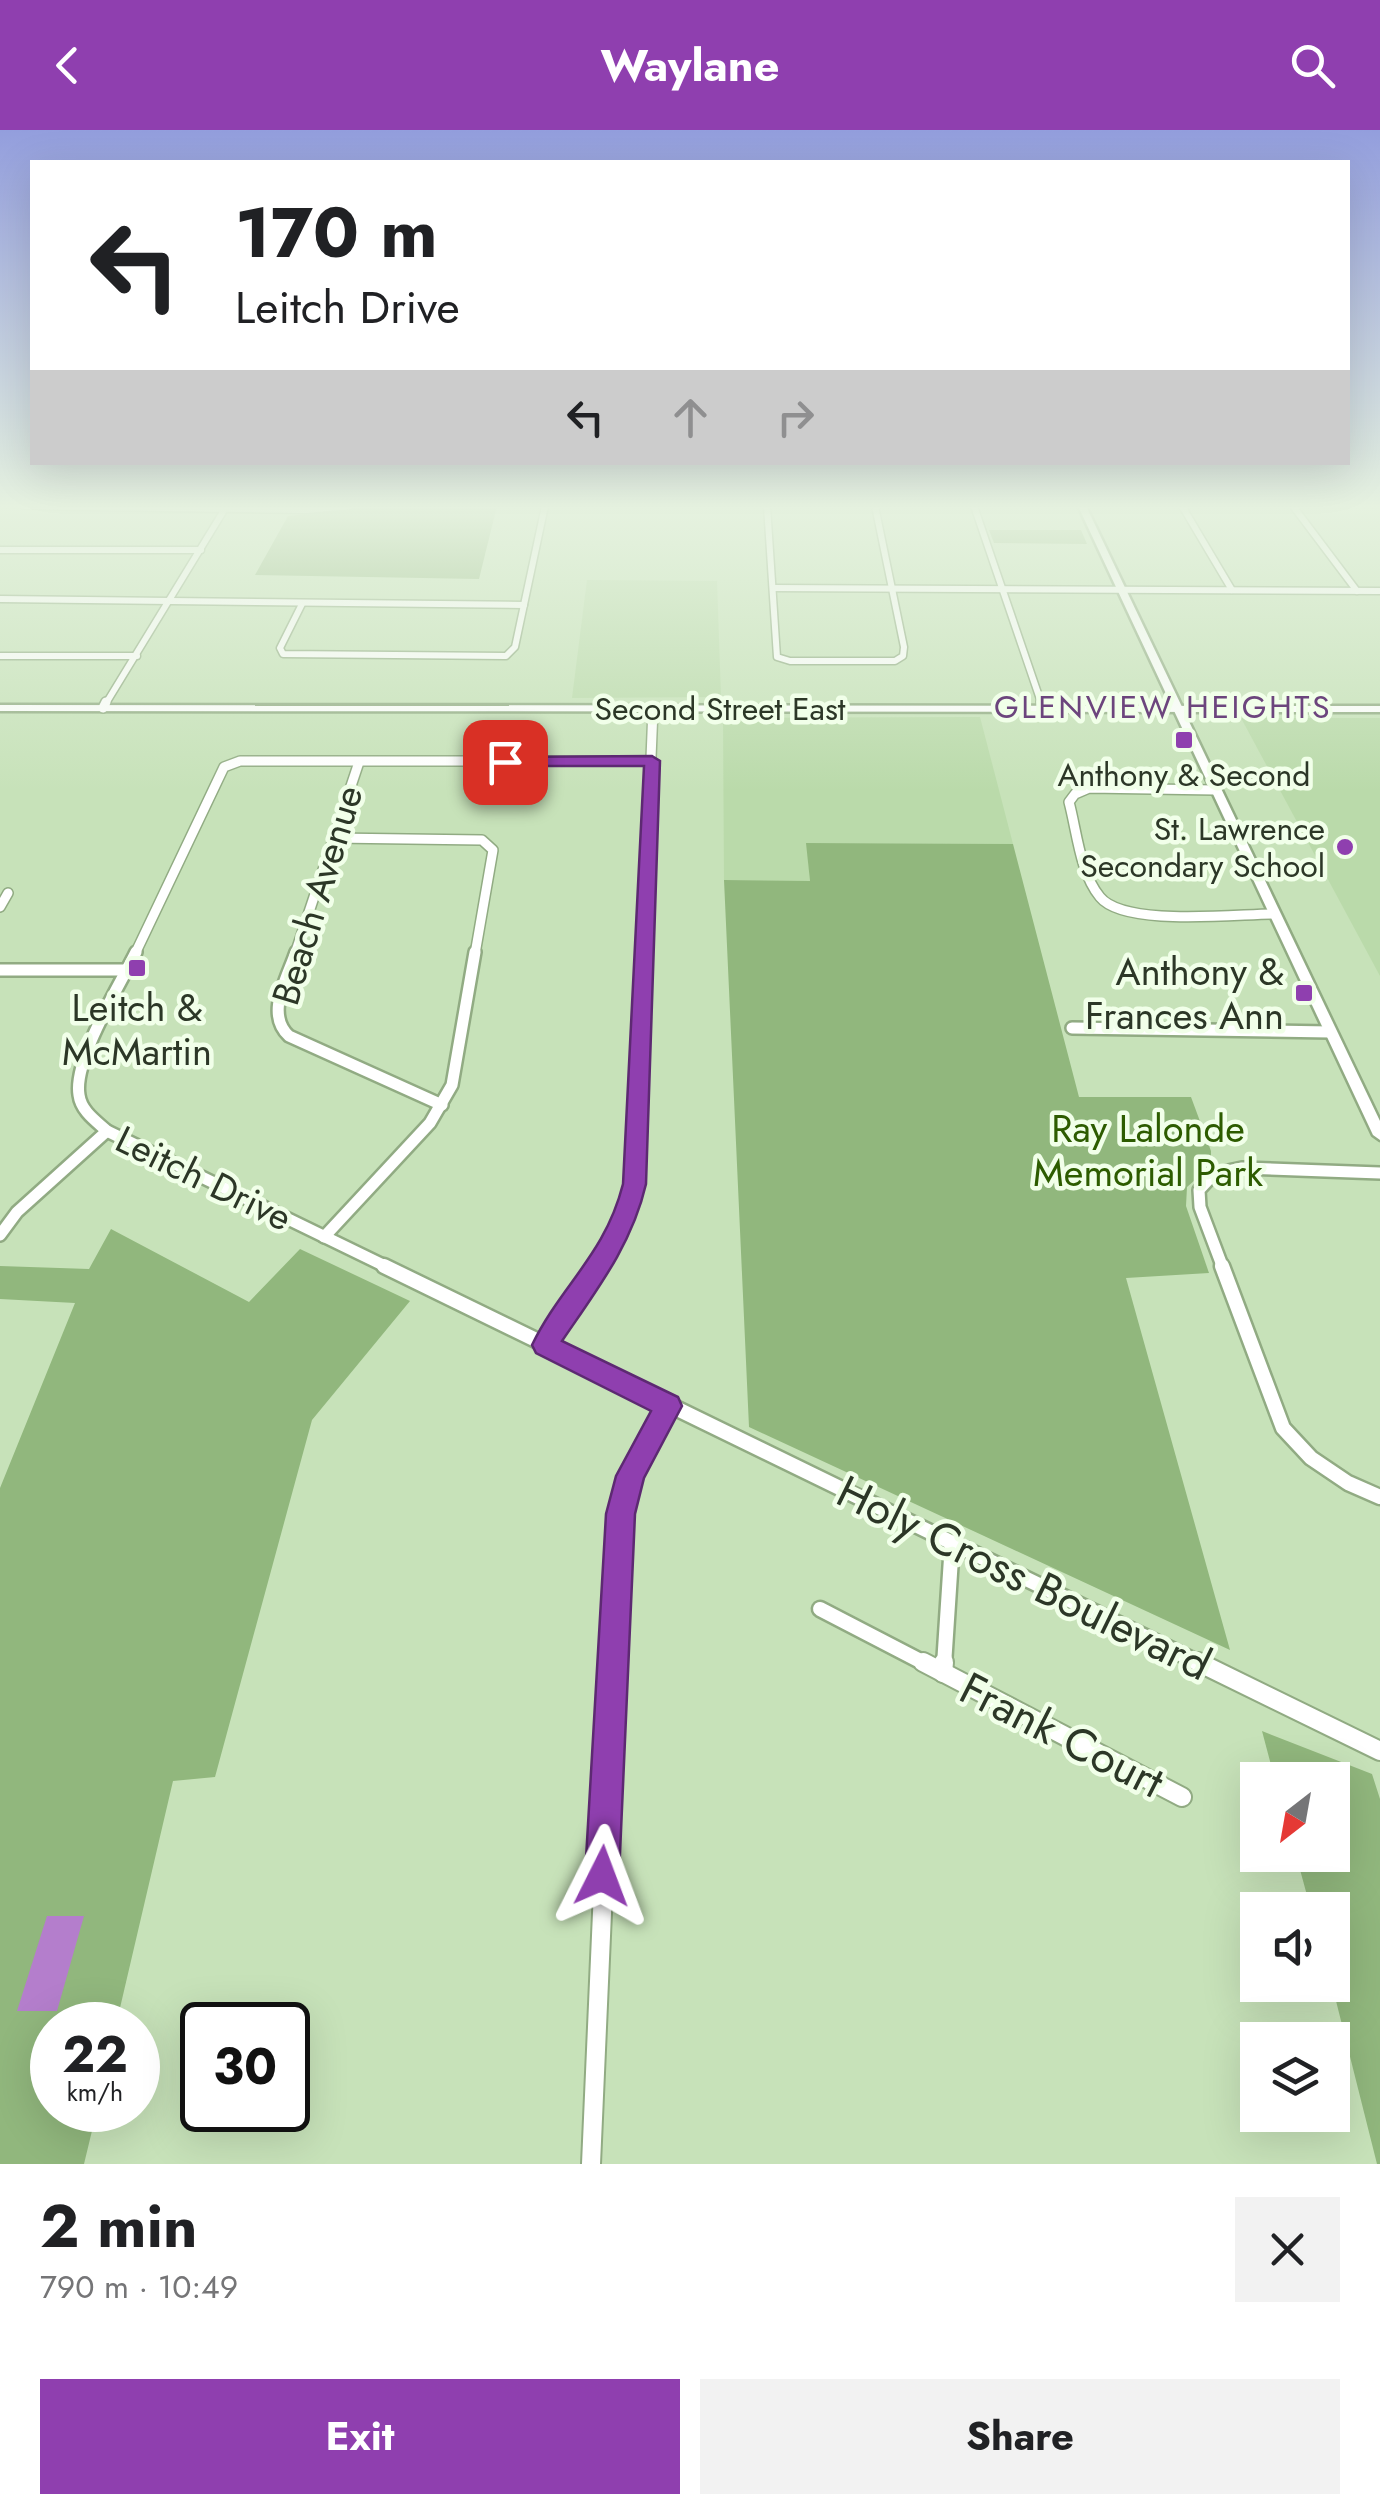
<!DOCTYPE html>
<html lang="en">
<head>
<meta charset="utf-8">
<style>
  :root { --surface:#fff; --page:#f2f2f2; --text:#202124; --muted:#757577; --accent:#8f3faf }
  body { margin:0; font-family:Jost,sans-serif; background:var(--page); color:var(--text); height:100vh; display:flex; flex-direction:column; font-size:38px; white-space:nowrap }
  * { box-sizing:border-box; margin:0 }
  p { font-size:32px; color:var(--muted) }
  .icon { flex:none; width:55px; height:55px; fill:none; stroke:currentColor; stroke-width:2; stroke-linecap:round; stroke-linejoin:round }
  .map { position:relative; height:2034px; overflow:hidden }
  .sheet { display:flex; flex-direction:column; background:var(--surface); flex:1 }
  .sheet>* { flex:none }
  .guide { position:absolute; left:30px; top:30px; width:1320px; height:305px; border-radius:0px; box-shadow:0 10px 40px #0002; background:#fff; color:var(--text); overflow:hidden }
  .needle { width:65px; rotate:211deg }
  .controls { position:absolute; left:1240px; top:1632px; display:grid; gap:20px }
  .controls a { display:grid; place-items:center; width:110px; height:110px; border-radius:0px; background:var(--surface); box-shadow:0 10px 40px #0002; font-size:50px }
  .speed { position:absolute; left:30px; top:1872px; display:flex; gap:20px; font-size:50px; font-weight:700; text-align:center }
  .speed>* { display:grid; place-content:center; width:130px; height:130px; border-radius:50%; background:var(--surface); box-shadow:0 10px 40px #0002; line-height:1 }
  .speed small { font-size:25px; font-weight:400 }
  .speed .limit { border:5px solid #111; border-radius:15px; background:#fff; color:#111 }
  .pin { position:absolute; display:grid; place-items:center; width:85px; height:85px; color:#fff; margin:-42px; border-radius:20px; box-shadow:0 5px 15px #0006 }
  .me { position:absolute; width:110px; margin:-55px; rotate:3deg; stroke-linejoin:round; filter:drop-shadow(0 0 8px #0008) }
  .turn { display:flex; align-items:center; gap:35px; height:210px; padding:0 40px; font-size:45px }
  .turn .icon { width:130px; height:130px; stroke-width:2.5 }
  .turn b { display:block; font-size:70px; line-height:85px }
  .lanes { display:flex; align-items:center; height:95px; padding:0 40px; background:#0003; justify-content:center; gap:50px; direction:ltr }
  .lanes .off { opacity:.35 }
  .round { display:grid; place-items:center; flex:none; width:105px; height:105px; border-radius:0px; background:var(--page) }
  .head { display:flex; align-items:center; justify-content:space-between; height:170px; padding:0 40px }
  h1 { font-size:60px; font-weight:700; line-height:75px }
  .primary-button { display:flex; gap:20px; margin-top:auto; padding:20px 40px }
  .primary-button a { flex:1; height:115px; border-radius:0px; background:var(--accent); color:#fff; font-size:40px; font-weight:700; line-height:115px; text-align:center }
  .primary-button a+a { background:var(--page); color:var(--text) }
  header { display:flex; justify-content:space-between; align-items:center; height:130px; padding:0 40px; background:var(--accent); color:#fff; font-size:45px; font-weight:700 }
  .map>svg:first-child { display:block }
  .built { fill:#badaaa }
  .green { fill:#91b77d }
  .water { fill:#b47ecc }
  .lines { fill:none; stroke-linecap:round; stroke-linejoin:round }
  .minor-far4-casing { stroke:#91ab83; stroke-width:9 }
  .minor-far3-casing { stroke:#91ab83; stroke-width:12 }
  .minor-far2-casing { stroke:#91ab83; stroke-width:16 }
  .minor-far1-casing { stroke:#91ab83; stroke-width:19 }
  .minor-casing { stroke:#91ab83; stroke-width:22 }
  .tertiary-casing { stroke:#91ab83; stroke-width:5 }
  .secondary-casing { stroke:#91ab83; stroke-width:5 }
  .minor-far4 { stroke:#fff; stroke-width:6 }
  .minor-far3 { stroke:#fff; stroke-width:9 }
  .minor-far2 { stroke:#fff; stroke-width:11 }
  .minor-far1 { stroke:#fff; stroke-width:14 }
  .minor { stroke:#fff; stroke-width:18 }
  .tertiary { fill:#fff; fill-rule:evenodd }
  .secondary { fill:#fff; fill-rule:evenodd }
  .route { fill:#8f3faf; stroke:#5d2972; stroke-width:2.5 }
  .poi-dot { fill:#8f3faf; stroke:#f1ffe9; stroke-width:4 }
  .labels { text-anchor:middle; dominant-baseline:central; stroke-width:9; stroke-linejoin:round; paint-order:stroke }
  .far-neighbourhood-label { font-size:32px; letter-spacing:2.5px; fill:#6c457d; stroke:#f1ffe9 }
  .far-street-label { font-size:32px; fill:#2c3727; stroke:#f1ffe9 }
  .far-poi-label { font-size:32px; fill:#2c3727; stroke:#f1ffe9 }
  .street-label { font-size:38px; fill:#2c3727; stroke:#f1ffe9 }
  .poi-label { font-size:38px; fill:#2c3727; stroke:#f1ffe9; text-anchor:end }
  .park-label { font-size:38px; fill:#2d5c00; stroke:#f1ffe9 }
  .near-street-label { font-size:45px; fill:#2c3727; stroke:#f1ffe9 }
</style>
</head>
<body>
<header><svg class="icon" aria-label="back" viewBox="0 0 24 24"><path d="M15 5l-7 7 7 7"/></svg>Waylane<svg class="icon" aria-label="search" viewBox="0 0 24 24"><circle cx="10" cy="10" r="6"/><path d="M15 15l6 6"/></svg></header>
<div class="map">
<svg width="1380" height="2034" viewBox="0 0 1380 2034">
  <rect width="100%" height="100%" fill="#c7e2b9"/>
  <g class="built">
    <path d="M 587,450 L 717,451 L 721,567 L 572,568 Z"/>
    <path d="M 980,587 L 1013,714 L 807,713 L 810,752 L 724,750 L 723,588 Z"/>
    <path d="M 1241,588 L 1380,588 L 1380,846 Z"/>
  </g>
  <g class="green">
    <path d="M 376,376 L 497,376 L 479,449 L 255,445 L 288,386 Z"/>
    <path d="M 989,400 L 1081,400 L 1087,414 L 994,413 Z"/>
    <path d="M 806,713 L 1013,714 L 1079,967 L 1191,967 L 1211,1021 L 1211,1036 L 1187,1057 L 1186,1076 L 1209,1143 L 1126,1148 L 1230,1520 L 749,1297 L 724,750 L 810,751 Z"/>
    <path d="M 111,1099 L 249,1172 L 300,1119 L 410,1171 L 312,1290 L 215,1647 L 173,1651 L 116,1895 L 52,1895 L 52,1980 L 97,1980 L 84,2034 L 0,2034 L 0,1358 L 75,1173 L 0,1169 L 0,1136 L 89,1139 Z"/>
    <path d="M 1262,1601 L 1372,1644 L 1380,1669 L 1380,2034 L 1377,2034 L 1332,1855 L 1332,1780 L 1311,1780 L 1296,1725 L 1332,1725 L 1332,1650 L 1275,1650 Z"/>
  </g>
  <path class="water" d="M 47,1786 L 84,1786 L 57,1881 L 17,1881 Z"/>
  <g class="lines">
    <defs>
      <g id="minor-far4">
        <path d="M 24,376 L 306,380 L 350,376"/>
        <path d="M 767,376 L 777,527 L 790,531 L 895,531 L 903,526 L 904,517 L 875,376"/>
        <path d="M 974,376 L 1042,575"/>
        <path d="M 1182,376 L 1232,460"/>
        <path d="M 1293,376 L 1357,461"/>
        <path d="M 0,420 L 201,420"/>
        <path d="M 773,458 L 1380,461"/>
        <path d="M 0,469 L 524,475"/>
        <path d="M 302,474 L 280,518 L 283,524 L 506,526 L 515,517 L 545,376"/>
        <path d="M 0,526 L 137,526"/>
        <path d="M 105,575 L 226,377"/>
      </g>
      <g id="minor-far3">
        <path d="M 1041,572 L 1043,579"/>
        <path d="M 103,578 L 106,572"/>
        <path d="M 1215,660 L 1089,658 L 1075,664 L 1069,672 C 1077,702 1080,743 1100,767 C 1124,797 1236,784 1274,784"/>
        <path d="M 333,708 L 482,710 L 493,720 L 475,824"/>
        <path d="M 0,777 L 8,763"/>
        <path d="M 135,824 L 224,637 L 240,631 L 652,631"/>
        <path d="M 295,824 L 359,632"/>
        <path d="M 643,824 L 653,579"/>
      </g>
      <g id="minor-far2">
        <path d="M 136,822 C 120,855 73,930 79,965 C 81,981 96,991 107,1001 L 389,1138"/>
        <path d="M 296,822 C 287,849 265,884 289,906 L 442,975"/>
        <path d="M 0,840 L 126,840"/>
        <path d="M 1072,898 L 1330,902"/>
        <path d="M 0,1105 L 17,1082 L 107,1001"/>
        <path d="M 324,1107 L 430,993 L 452,955 L 475,822"/>
        <path d="M 598,1138 L 619,1098 L 634,1055 L 643,822"/>
        <path d="M 1223,1138 L 1200,1077 L 1199,1060 L 1214,1044 L 1242,1038 L 1380,1043"/>
      </g>
      <g id="minor-far1">
        <path d="M 384,1136 L 1203,1535"/>
        <path d="M 1222,1136 L 1283,1298 L 1311,1328 L 1348,1353 L 1380,1367"/>
        <path d="M 545,1215 L 599,1136"/>
        <path d="M 820,1479 L 928,1535"/>
        <path d="M 612,1535 L 621,1386 L 636,1338 L 668,1276"/>
        <path d="M 944,1535 L 952,1413"/>
      </g>
      <g id="minor">
        <path d="M 923,1532 L 1182,1667"/>
        <path d="M 1198,1532 L 1380,1621"/>
        <path d="M 943,1543 L 944,1532"/>
        <path d="M 591,2034 L 613,1532"/>
      </g>
      <path id="tertiary" d="M 1078,376 L 1086,376 L 1380,991 L 1380,1010 L 1373,1005 Z"/>
      <path id="secondary" d="M 0,575 L 1380,576 L 1380,582 L 0,581 Z"/>
    </defs>
    <use href="#minor-far4" class="minor-far4-casing"/>
    <use href="#minor-far3" class="minor-far3-casing"/>
    <use href="#minor-far2" class="minor-far2-casing"/>
    <use href="#minor-far1" class="minor-far1-casing"/>
    <use href="#minor" class="minor-casing"/>
    <use href="#tertiary" class="tertiary-casing"/>
    <use href="#secondary" class="secondary-casing"/>
    <use href="#minor-far4" class="minor-far4"/>
    <use href="#minor-far3" class="minor-far3"/>
    <use href="#minor-far2" class="minor-far2"/>
    <use href="#minor-far1" class="minor-far1"/>
    <use href="#minor" class="minor"/>
    <use href="#tertiary" class="tertiary"/>
    <use href="#secondary" class="secondary"/>
  </g>
  <linearGradient id="sky" x2="0" y2="1"><stop stop-color="#939edd"/><stop offset="0.57" stop-color="#e6f2e0"/><stop offset="1" stop-color="#e6f2e0" stop-opacity="0"/></linearGradient>
  <rect width="1380" height="661" fill="url(#sky)"/>
  <path class="route" d="M 652,626 L 660,631 L 646,1054 C 632,1115 596,1161 562,1211 L 678,1267 L 682,1276 L 644,1348 L 635,1384 L 619,1746 L 614,1758 L 602,1763 L 590,1758 L 585,1746 L 606,1384 L 616,1346 L 651,1281 L 536,1223 L 532,1215 C 561,1155 605,1125 623,1054 L 644,636 L 505,636 L 497,632 L 505,627 Z"/>
  <g class="poi-dot">
    <rect x="1174" y="600" width="20" height="20" rx="5"/>
    <circle cx="1345" cy="717" r="10"/>
    <rect x="127" y="828" width="20" height="20" rx="5"/>
    <rect x="1294" y="853" width="20" height="20" rx="5"/>
  </g>
  <g class="labels">
    <g class="far-neighbourhood-label">
      <text x="1163" y="577">GLENVIEW HEIGHTS</text>
    </g>
    <g class="far-street-label">
      <text x="720" y="579">Second Street East</text>
    </g>
    <g class="far-poi-label">
      <text x="1184" y="645">Anthony &amp; Second</text>
      <text x="1325" y="699" text-anchor="end">St. Lawrence<tspan x="1325" dy="37">Secondary School</tspan></text>
    </g>
    <g class="street-label">
      <text transform="translate(317 765) rotate(-73)">Beach Avenue</text>
      <text transform="translate(204 1048) rotate(26)">Leitch Drive</text>
    </g>
    <g class="poi-label">
      <text x="1284" y="841">Anthony &amp;<tspan x="1284" dy="44">Frances Ann</tspan></text>
      <text x="137" y="877" text-anchor="middle">Leitch &amp;<tspan x="137" dy="44">McMartin</tspan></text>
    </g>
    <g class="park-label">
      <text x="1148" y="998">Ray Lalonde<tspan x="1148" dy="44">Memorial Park</tspan></text>
    </g>
    <g class="near-street-label">
      <text transform="translate(1024 1448) rotate(26)">Holy Cross Boulevard</text>
      <text transform="translate(1062 1605) rotate(27)">Frank Court</text>
    </g>
  </g>
</svg>
<div class="controls">
<a><svg class="needle" viewBox="-14 -14 28 28"><path d="M0-13l5 13h-10z" fill="#e53935"/><path d="M0 13l5-13h-10z" fill="#757577"/></svg></a>
<a><svg class="icon" aria-label="sound" viewBox="0 0 24 24"><path d="M4 9h4l5-4v14l-5-4H4zM17 9q2 3 0 6"/></svg></a>
<a><svg class="icon" aria-label="layers" viewBox="0 0 24 24"><path d="M12 4l9 5-9 5-9-5zM3 14l9 5 9-5"/></svg></a>
</div>
<div class="speed"><div>22<small>km/h</small></div><div class="limit">30</div></div>
<div class="pin" style="left:505px;top:632px;background:#d93025"><svg class="icon" aria-label="arrive" viewBox="0 0 24 24"><path d="M6 21V4h12l-3 4 3 4H6"/></svg></div>
<svg class="me" style="left:602px;top:1746px" viewBox="-20 -20 40 40"><path d="M0-17L14 15 0 8-14 15z" fill="#8f3faf" stroke="#fff" stroke-width="4"/></svg>
<div class="guide">
<div class="turn"><svg class="icon" aria-label="left" viewBox="0 0 24 24"><path d="M17 20v-9H6M10 6l-5 5 5 5"/></svg><div><b>170 m</b>Leitch Drive</div></div>
<div class="lanes"><svg class="icon" aria-label="left" viewBox="0 0 24 24"><path d="M17 20v-9H6M10 6l-5 5 5 5"/></svg><svg class="icon off" aria-label="ahead" viewBox="0 0 24 24"><path d="M12 20V5M6 11l6-6 6 6"/></svg><svg class="icon off" aria-label="right" viewBox="0 0 24 24"><path d="M7 20v-9h11M14 6l5 5-5 5"/></svg></div>
</div>
</div>
<section class="sheet">
<div class="head"><div><h1>2 min</h1><p>790 m · 10:49</p></div><a class="round"><svg class="icon" aria-label="close" viewBox="0 0 24 24"><path d="M6 6l12 12M18 6L6 18"/></svg></a></div>
<div class="primary-button"><a>Exit</a><a>Share</a></div>
</section>
</body>
</html>
